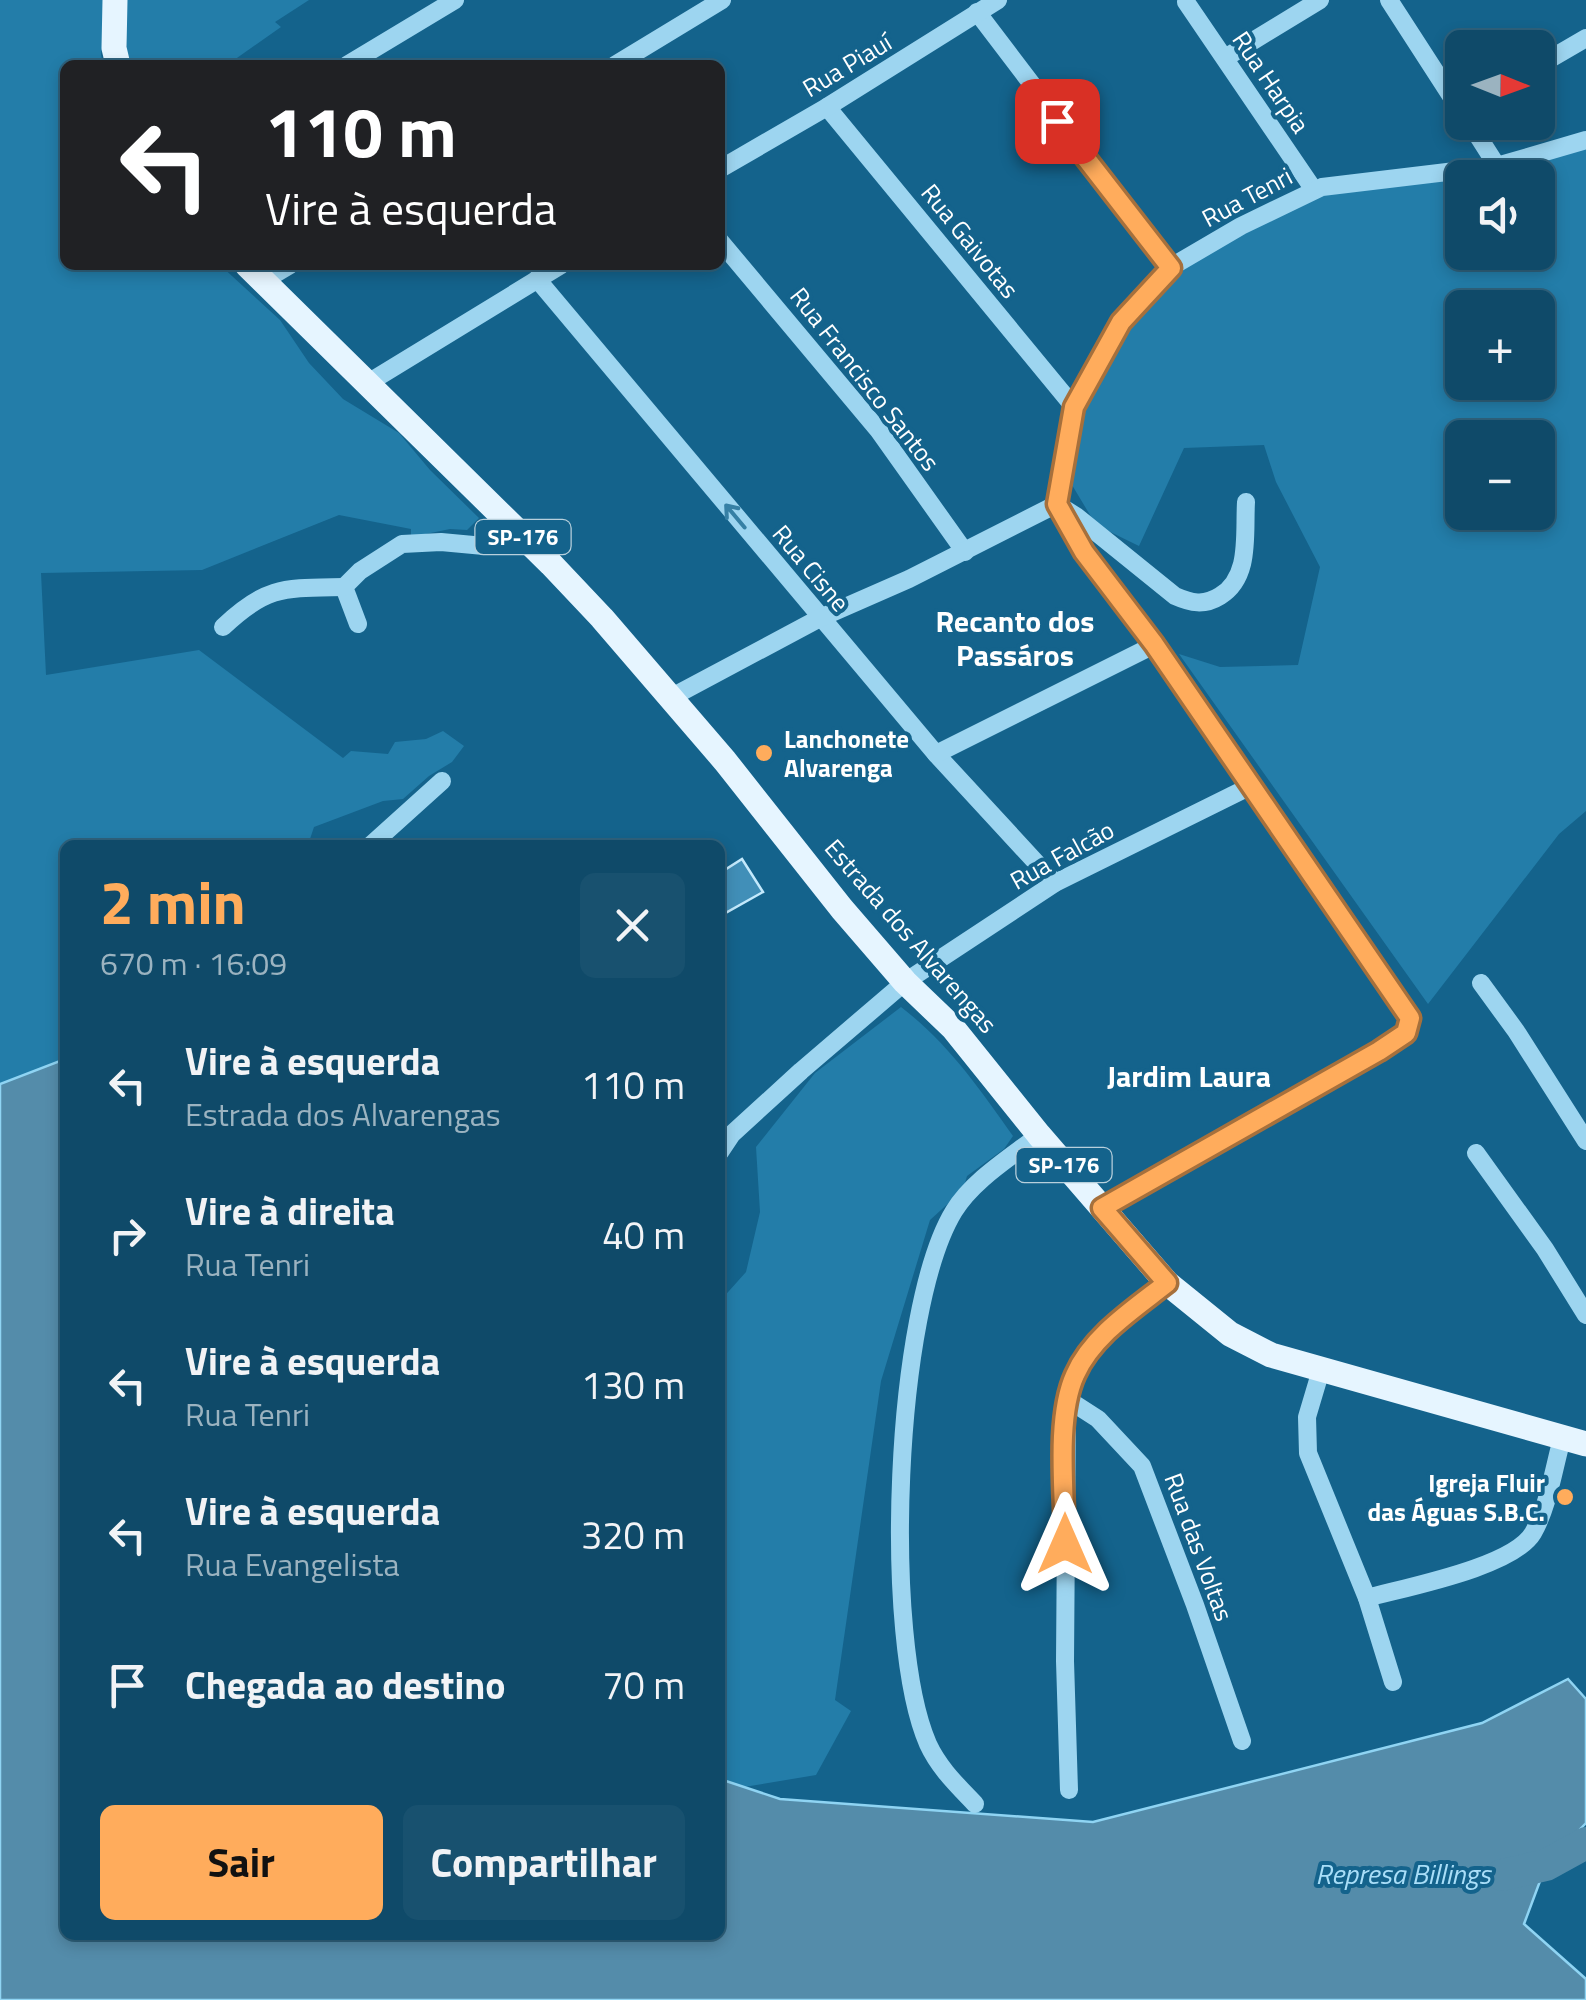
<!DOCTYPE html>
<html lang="pt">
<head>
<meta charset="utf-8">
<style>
  :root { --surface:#0f4a69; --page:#18516f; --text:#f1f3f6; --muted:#9bb3c0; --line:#2f627d; --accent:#ffac5c }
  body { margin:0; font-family:"Titillium Web",sans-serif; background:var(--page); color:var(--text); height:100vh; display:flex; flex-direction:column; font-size:38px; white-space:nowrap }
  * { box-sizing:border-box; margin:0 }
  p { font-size:32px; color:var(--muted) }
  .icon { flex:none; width:55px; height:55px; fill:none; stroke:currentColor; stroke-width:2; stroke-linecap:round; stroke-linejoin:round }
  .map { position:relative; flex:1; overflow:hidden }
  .details { position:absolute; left:60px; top:840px; width:665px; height:1100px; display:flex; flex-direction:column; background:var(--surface); border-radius:15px; box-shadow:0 5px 15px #0003,0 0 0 2px var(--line) }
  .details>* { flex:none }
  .hud { position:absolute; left:60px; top:60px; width:665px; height:210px; border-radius:15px; box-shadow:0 5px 15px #0003,0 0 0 2px var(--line); background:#202124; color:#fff; overflow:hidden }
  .needle { width:65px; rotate:91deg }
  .tools { position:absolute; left:1445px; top:30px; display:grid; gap:20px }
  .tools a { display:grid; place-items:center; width:110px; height:110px; border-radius:15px; background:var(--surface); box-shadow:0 5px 15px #0003,0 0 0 2px var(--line); font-size:50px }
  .pin { position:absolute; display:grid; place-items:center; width:85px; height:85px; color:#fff; margin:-42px; border-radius:20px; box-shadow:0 5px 15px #0006 }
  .me { position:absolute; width:110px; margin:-55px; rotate:0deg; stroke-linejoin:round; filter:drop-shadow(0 0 8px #0008) }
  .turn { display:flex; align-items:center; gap:35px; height:210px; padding:0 40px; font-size:45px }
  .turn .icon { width:130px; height:130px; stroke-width:2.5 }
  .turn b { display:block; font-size:70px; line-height:85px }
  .round { display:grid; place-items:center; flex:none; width:105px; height:105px; border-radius:15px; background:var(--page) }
  .overview { display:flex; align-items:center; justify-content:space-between; height:170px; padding:0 40px }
  h1 { font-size:60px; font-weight:700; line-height:75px; color:var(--accent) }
  .cta { display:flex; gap:20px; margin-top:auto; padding:20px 40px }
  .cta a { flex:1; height:115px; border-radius:15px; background:var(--accent); color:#111; font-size:40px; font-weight:700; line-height:115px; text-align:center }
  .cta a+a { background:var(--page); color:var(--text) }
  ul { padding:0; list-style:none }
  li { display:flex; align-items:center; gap:30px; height:150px; padding:0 40px }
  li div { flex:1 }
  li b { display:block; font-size:38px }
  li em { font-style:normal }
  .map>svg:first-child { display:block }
  .green { fill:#237da9; fill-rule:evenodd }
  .water { fill:#548caa; stroke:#8fd4f3; stroke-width:2.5 }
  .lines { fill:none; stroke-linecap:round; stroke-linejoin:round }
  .river { stroke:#548caa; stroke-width:32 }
  .building { fill:#418fb8; stroke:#c3e9fc; stroke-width:2.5 }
  .minor { stroke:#9dd5f0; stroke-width:18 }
  .major { stroke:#e6f5ff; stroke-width:25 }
  .oneway { stroke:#3680a5 }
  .route-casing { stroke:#a6703c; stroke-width:25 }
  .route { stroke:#ffac5c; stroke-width:18 }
  .poi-dot { fill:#ffac5c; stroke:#14638c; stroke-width:4 }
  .labels { text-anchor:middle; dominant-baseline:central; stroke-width:8; stroke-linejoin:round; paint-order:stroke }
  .shield { fill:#14638c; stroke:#b8d0dc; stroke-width:2.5 }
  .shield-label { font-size:22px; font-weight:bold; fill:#fff }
  .street-label { font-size:25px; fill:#fff; stroke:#14638c }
  .poi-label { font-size:25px; font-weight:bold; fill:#fff; stroke:#14638c; text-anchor:start }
  .water-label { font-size:28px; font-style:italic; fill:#a9def8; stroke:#14638c }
  .quarter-label { font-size:30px; font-weight:bold; fill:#fff; stroke:#14638c }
</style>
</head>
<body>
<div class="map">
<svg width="1586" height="2000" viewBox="0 0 1586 2000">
  <rect width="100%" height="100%" fill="#14638c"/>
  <g class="green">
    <path d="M 0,0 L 110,0 L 101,54 L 103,65 L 65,65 L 65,265 L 220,265 L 280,320 L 309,363 L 343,399 L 399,433 L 430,470 L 479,518 L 467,530 L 450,529 L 411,537 L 411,529 L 339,515 L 202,570 L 41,573 L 46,675 L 199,650 L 343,758 L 351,751 L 388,754 L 395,742 L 426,739 L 443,731 L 464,746 L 452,762 L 429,776 L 403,799 L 383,801 L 314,827 L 308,845 L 65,845 L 65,1089 L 0,1116 Z"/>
    <path d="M 125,0 L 309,0 L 275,22 L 281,27 L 227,65 L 127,65 Z"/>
    <path d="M 1586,148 L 1586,811 L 1559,834 L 1428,1004 L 1179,654 L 1220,667 L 1298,665 L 1320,567 L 1276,482 L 1264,445 L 1184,448 L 1139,546 L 1096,525 L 1066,475 L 1080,408 L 1135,313 L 1175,270 L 1319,194 ZM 1462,178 L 1538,178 L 1538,252 L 1462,252 ZM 1462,308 L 1538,308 L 1538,382 L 1462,382 ZM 1462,438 L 1538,438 L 1538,512 L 1462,512 Z"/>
    <path d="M 901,1007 C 948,1043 979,1088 1013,1136 L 1004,1149 L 967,1176 L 963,1190 L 930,1220 L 881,1381 L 835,1700 L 851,1711 L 816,1775 L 744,1787 L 720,1779 L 720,1301 L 746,1272 L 760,1212 L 756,1147 L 815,1073 Z"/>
  </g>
  <path class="water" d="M 65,1059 L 65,1935 L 720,1935 L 720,1779 L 780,1799 L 1093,1822 L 1482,1723 L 1568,1679 L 1586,1699 L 1586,1823 L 1546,1865 L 1524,1924 L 1586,1979 L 1586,2000 L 0,2000 L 0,1084 Z"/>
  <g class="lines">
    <path class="river" d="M 1502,1875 L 1546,1865 L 1586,1843"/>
  </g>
  <path class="building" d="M 742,859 L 763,892 L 720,916 L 720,873 Z"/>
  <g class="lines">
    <g class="minor">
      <path d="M 1389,0 L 1462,113"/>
      <path d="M 1186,2 L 1314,190"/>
      <path d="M 977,12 L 1171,267"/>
      <path d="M 1225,58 L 1320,0"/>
      <path d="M 347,65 L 455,0"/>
      <path d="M 615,65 L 722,0"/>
      <path d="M 1538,66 L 1586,38"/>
      <path d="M 827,107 L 1074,407"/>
      <path d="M 1469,122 L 1497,166"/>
      <path d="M 720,169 L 827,107 L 998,0"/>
      <path d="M 720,241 L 879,431 L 965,552"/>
      <path d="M 537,279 L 936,754 L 1055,883"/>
      <path d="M 263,281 L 290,265"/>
      <path d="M 368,383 L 561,265"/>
      <path d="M 1057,504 L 1076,516 L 1175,596 C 1191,603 1204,606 1220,596 C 1251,577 1244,535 1246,502"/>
      <path d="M 358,624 L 344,587 L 360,571 L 402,544 L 441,542 L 484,546 L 519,533"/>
      <path d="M 223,627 C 267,585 285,588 344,587"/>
      <path d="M 670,698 L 820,618 L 909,579 L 1057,504"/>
      <path d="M 936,754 L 1154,645"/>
      <path d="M 371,845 L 442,781"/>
      <path d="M 1481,983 L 1516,1031 L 1586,1141"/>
      <path d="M 720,1152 L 732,1134 L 801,1071 L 905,982 L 1055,883 L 1251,786"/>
      <path d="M 1476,1153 L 1545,1249 L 1586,1315"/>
      <path d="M 1102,1209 L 1379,1051 L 1406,1033 L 1410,1019 L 1154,645 L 1063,518 L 1057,504 L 1074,407 L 1121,322 L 1171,267 L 1241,226 L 1322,187 L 1497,166 L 1586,140"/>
      <path d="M 1321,1370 L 1307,1417 L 1308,1453 L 1367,1598 L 1393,1682"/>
      <path d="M 1067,1399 L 1098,1419 L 1142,1466 L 1195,1605 L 1242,1741"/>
      <path d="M 1367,1598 C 1407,1587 1513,1567 1533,1533 C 1549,1505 1554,1466 1563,1435"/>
      <path d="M 1069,1790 L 1065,1661 L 1067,1399 C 1084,1346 1124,1317 1167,1283"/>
      <path d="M 975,1804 C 957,1785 939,1768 928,1744 C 882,1639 894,1309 954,1211 C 973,1180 1011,1157 1039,1135"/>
    </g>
    <g class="major">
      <path d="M 115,0 L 114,48 L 118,65"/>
      <path d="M 247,265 L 551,564 L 602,618 L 725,761 L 842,909 L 905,982 L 953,1028 L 1039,1135 L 1167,1283 L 1230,1334 L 1271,1355 L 1586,1444"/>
    </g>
  </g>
  <defs><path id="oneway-shaft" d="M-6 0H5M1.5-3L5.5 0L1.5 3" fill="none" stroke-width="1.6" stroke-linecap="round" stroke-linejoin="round" transform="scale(2.5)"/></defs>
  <use class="oneway" href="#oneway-shaft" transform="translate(735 516) rotate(-130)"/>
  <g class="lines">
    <defs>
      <path id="route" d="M 1057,121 L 1171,268 L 1121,322 L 1074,407 L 1057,504 L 1084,552 L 1154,644 L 1410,1018 L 1406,1033 L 1379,1051 L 1102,1208 L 1167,1283 C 1134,1309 1092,1336 1075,1375 C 1055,1419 1065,1496 1065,1544"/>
    </defs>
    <use href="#route" class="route-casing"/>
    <use href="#route" class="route"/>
  </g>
  <g class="poi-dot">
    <circle cx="764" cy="753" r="10"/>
    <circle cx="1565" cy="1497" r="10"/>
  </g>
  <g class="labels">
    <g class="shield">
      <rect x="475.5" y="520" width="95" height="34" rx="8"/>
      <rect x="1016.5" y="1148" width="95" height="34" rx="8"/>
    </g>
    <g class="shield-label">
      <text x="523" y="537">SP-176</text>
      <text x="1064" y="1165">SP-176</text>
    </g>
    <g class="street-label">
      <text transform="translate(847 65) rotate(-31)">Rua Piauí</text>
      <text transform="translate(1271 82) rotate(56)">Rua Harpia</text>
      <text transform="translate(1247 197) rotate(-28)">Rua Tenri</text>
      <text transform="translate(970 241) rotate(51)">Rua Gaivotas</text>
      <text transform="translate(865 379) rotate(52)">Rua Francisco Santos</text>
      <text transform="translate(811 568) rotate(50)">Rua Cisne</text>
      <text transform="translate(1062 855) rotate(-29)">Rua Falcão</text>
      <text transform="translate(911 936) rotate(49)">Estrada dos Alvarengas</text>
      <text transform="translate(1199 1547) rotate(70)">Rua das Voltas</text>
    </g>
    <g class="poi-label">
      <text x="784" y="739">Lanchonete<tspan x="784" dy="29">Alvarenga</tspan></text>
      <text x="1545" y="1483" text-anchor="end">Igreja Fluir<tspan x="1545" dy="29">das Águas S.B.C.</tspan></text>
    </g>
    <g class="water-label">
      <text x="1403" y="1873">Represa Billings</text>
    </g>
    <g class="quarter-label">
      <text x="1015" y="621">Recanto dos<tspan x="1015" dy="34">Passáros</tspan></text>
      <text x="1189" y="1076">Jardim Laura</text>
    </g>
  </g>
</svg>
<div class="tools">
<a><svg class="needle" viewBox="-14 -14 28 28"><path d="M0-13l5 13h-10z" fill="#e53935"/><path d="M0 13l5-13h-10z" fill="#9bb3c0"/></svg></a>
<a><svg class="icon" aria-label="sound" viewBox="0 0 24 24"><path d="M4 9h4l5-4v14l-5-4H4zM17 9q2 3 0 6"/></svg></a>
<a>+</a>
<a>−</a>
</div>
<div class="pin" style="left:1057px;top:121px;background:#d93025"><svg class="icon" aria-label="arrive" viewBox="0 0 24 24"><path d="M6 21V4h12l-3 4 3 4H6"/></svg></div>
<svg class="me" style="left:1065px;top:1544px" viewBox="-20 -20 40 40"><path d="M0-17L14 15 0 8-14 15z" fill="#ffac5c" stroke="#fff" stroke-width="4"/></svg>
<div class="hud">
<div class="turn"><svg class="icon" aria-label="left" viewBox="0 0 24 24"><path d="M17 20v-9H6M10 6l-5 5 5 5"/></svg><div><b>110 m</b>Vire à esquerda</div></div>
</div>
<section class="details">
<div class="overview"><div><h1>2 min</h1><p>670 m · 16:09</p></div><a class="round"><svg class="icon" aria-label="close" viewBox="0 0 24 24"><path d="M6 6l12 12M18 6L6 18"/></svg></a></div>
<ul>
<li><svg class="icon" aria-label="left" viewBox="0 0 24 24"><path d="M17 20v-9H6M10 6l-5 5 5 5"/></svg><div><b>Vire à esquerda</b><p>Estrada dos Alvarengas</p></div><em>110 m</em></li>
<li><svg class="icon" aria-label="right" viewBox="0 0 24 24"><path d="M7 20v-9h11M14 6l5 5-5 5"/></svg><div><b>Vire à direita</b><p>Rua Tenri</p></div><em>40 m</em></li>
<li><svg class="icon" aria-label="left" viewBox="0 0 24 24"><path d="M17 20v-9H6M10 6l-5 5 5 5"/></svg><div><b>Vire à esquerda</b><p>Rua Tenri</p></div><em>130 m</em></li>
<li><svg class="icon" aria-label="left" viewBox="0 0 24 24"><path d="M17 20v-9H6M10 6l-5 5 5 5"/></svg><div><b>Vire à esquerda</b><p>Rua Evangelista</p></div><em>320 m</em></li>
<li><svg class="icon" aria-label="arrive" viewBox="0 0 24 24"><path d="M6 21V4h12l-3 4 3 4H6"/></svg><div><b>Chegada ao destino</b></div><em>70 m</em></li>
</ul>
<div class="cta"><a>Sair</a><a>Compartilhar</a></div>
</section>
</div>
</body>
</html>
